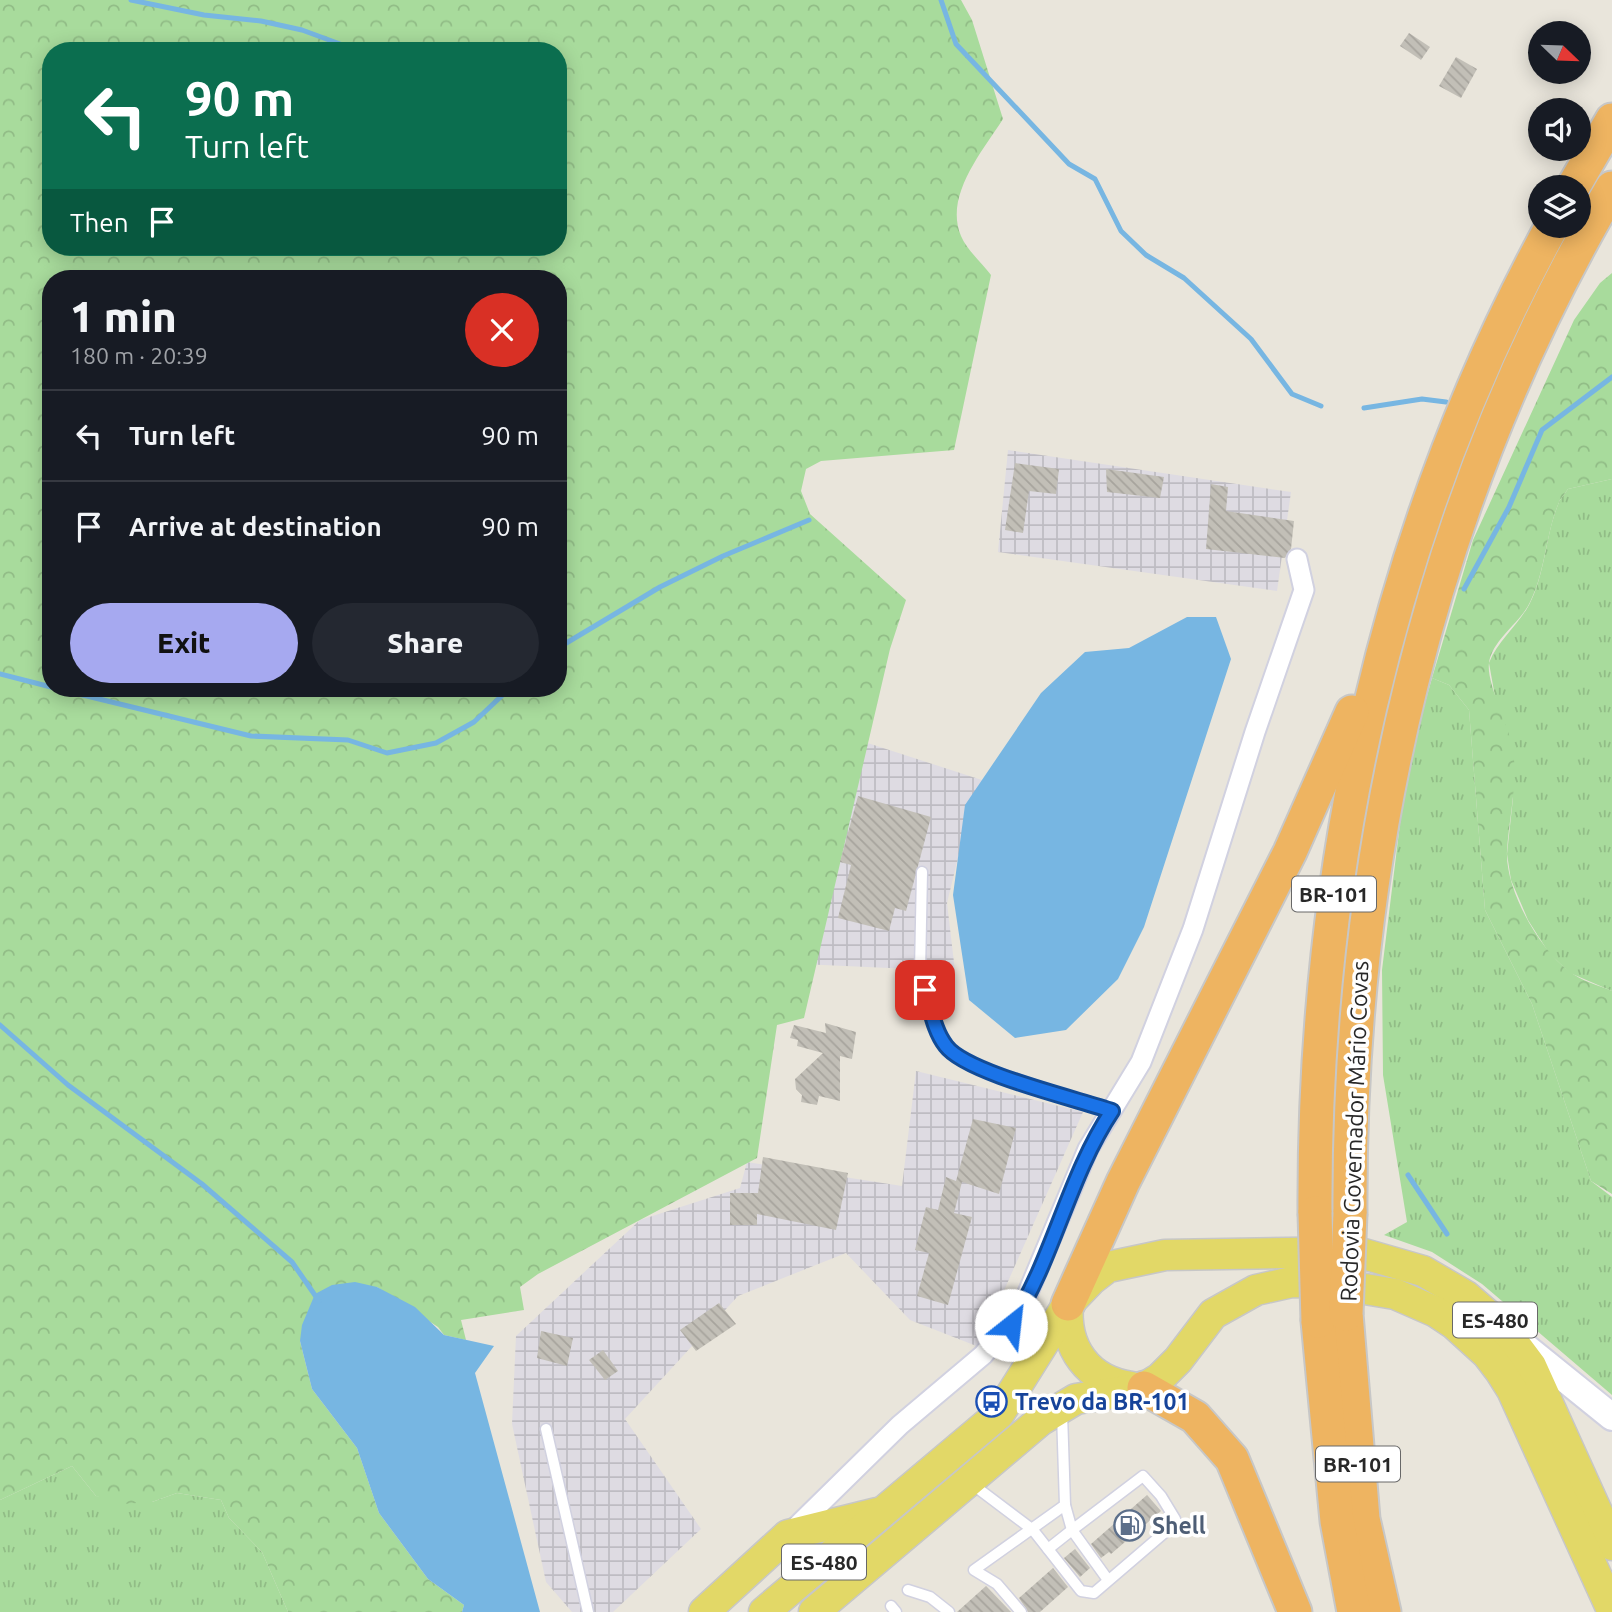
<!DOCTYPE html>
<html lang="en">
<head>
<meta charset="utf-8">
<style>
  :root { --surface:#171b24; --page:#242831; --text:#f1f3f6; --muted:#9ea1a6; --line:#363941; --accent:#a6a9f0 }
  body { margin:0; font-family:Ubuntu,sans-serif; background:var(--page); color:var(--text); height:100vh; display:flex; flex-direction:column; font-size:26px; white-space:nowrap }
  * { box-sizing:border-box; margin:0 }
  p { font-size:23px; color:var(--muted) }
  .icon { flex:none; width:38px; height:38px; fill:none; stroke:currentColor; stroke-width:2; stroke-linecap:round; stroke-linejoin:round }
  .map { position:relative; flex:1; overflow:hidden }
  .details { position:absolute; left:42px; top:270px; width:525px; height:427px; display:flex; flex-direction:column; background:var(--surface); border-radius:28px; box-shadow:0 4px 18px #0003 }
  .details>* { flex:none }
  .banner { position:absolute; left:42px; top:42px; width:525px; height:214px; border-radius:28px; box-shadow:0 4px 18px #0003; background:#0b6e4f; color:#fff; overflow:hidden }
  .needle { width:46px; rotate:113deg }
  .fabs { position:absolute; left:1528px; top:21px; display:grid; gap:14px }
  .fabs a { display:grid; place-items:center; width:63px; height:63px; border-radius:50%; background:var(--surface); box-shadow:0 4px 18px #0003; font-size:35px }
  .pin { position:absolute; display:grid; place-items:center; width:60px; height:60px; color:#fff; margin:-30px; border-radius:14px; box-shadow:0 4px 10px #0006 }
  .me { position:absolute; width:77px; margin:-38px; rotate:29deg; stroke-linejoin:round; filter:drop-shadow(0 0 5px #0008) }
  .turn { display:flex; align-items:center; gap:24px; height:147px; padding:0 28px; font-size:32px }
  .turn .icon { width:91px; height:91px; stroke-width:2.5 }
  .turn b { display:block; font-size:49px; line-height:60px }
  .then { display:flex; align-items:center; height:66px; padding:0 28px; background:#0003; gap:14px; font-size:26px }
  .round { display:grid; place-items:center; flex:none; width:74px; height:74px; border-radius:37px; background:var(--page) }
  .headline { display:flex; align-items:center; justify-content:space-between; height:119px; padding:0 28px }
  h1 { font-size:42px; font-weight:800; line-height:52px }
  .action { display:flex; gap:14px; margin-top:auto; padding:14px 28px }
  .action a { flex:1; height:80px; border-radius:42px; background:var(--accent); color:#111; font-size:28px; font-weight:800; line-height:80px; text-align:center }
  .action a+a { background:var(--page); color:var(--text) }
  ul { padding:0; list-style:none }
  li { display:flex; align-items:center; gap:21px; height:91px; padding:0 28px; border-top:2px solid var(--line) }
  li div { flex:1 }
  li b { display:block; font-size:26px }
  li em { font-style:normal }
  .map>svg:first-child { display:block }
  .industrial { fill:url(#industrial-grid) }
  .grass { fill:url(#grass-tufts) }
  .forest { fill:url(#forest-crowns); fill-rule:evenodd }
  .water { fill:#77b6e2 }
  .lines { fill:none; stroke-linecap:round; stroke-linejoin:round }
  .stream { stroke:#77b6e2; stroke-width:5 }
  .building { fill:url(#building-back-hatch) }
  .lane-casing { stroke:#d1d1e0; stroke-width:13 }
  .street-casing { stroke:#d1d1e0; stroke-width:23 }
  .secondary-casing { stroke:#d1d1e0; stroke-width:30 }
  .primary-casing { stroke:#c7c7c7; stroke-width:33 }
  .highway-casing { stroke:#c7c7c7; stroke-width:37 }
  .lane { stroke:#fff; stroke-width:10 }
  .street { stroke:#fff; stroke-width:19 }
  .secondary { stroke:#fff; stroke-width:26 }
  .primary { stroke:#e2d867; stroke-width:30 }
  .highway { stroke:#eeb461; stroke-width:33 }
  .highway-bridge-casing { stroke:#c7c7c7; stroke-width:37; stroke-linecap:butt }
  .highway-bridge { stroke:#eeb461; stroke-width:33 }
  .route-casing { stroke:#114b97; stroke-width:18 }
  .route { stroke:#1a73e8; stroke-width:12 }
  .labels { text-anchor:middle; dominant-baseline:central; stroke-width:7; stroke-linejoin:round; paint-order:stroke }
  .shield { fill:#fff; stroke:#686868; stroke-width:2 }
  .shield-label { font-size:21px; font-weight:bold; fill:#282828 }
  .street-label { font-size:23px; fill:#282828; stroke:#fff }
  .transit-label { font-size:23px; font-weight:bold; fill:#164399; stroke:#fff; text-anchor:start }
  .service-label { font-size:23px; font-weight:bold; fill:#4e5e75; stroke:#fff; text-anchor:start }
</style>
</head>
<body>
<div class="map">
<svg width="1612" height="1612" viewBox="0 0 1612 1612">
  <defs>
    <pattern id="industrial-grid" width="8" height="8" patternUnits="userSpaceOnUse" patternTransform="scale(1.75)"><rect width="8" height="8" fill="#dedbe2"/><path d="M0 4h8M4 0v8" fill="none" stroke="#bebcc2"/></pattern>
    <pattern id="grass-tufts" width="24" height="20" patternUnits="userSpaceOnUse" patternTransform="scale(1.75)"><rect width="24" height="20" fill="#a8db9c"/><path d="M3 7l-1-3M5 7V3M7 7l1-3M15 17l-1-3M17 17v-4M19 17l1-3" fill="none" stroke="#91bc86"/></pattern>
    <pattern id="forest-crowns" width="20" height="18" patternUnits="userSpaceOnUse" patternTransform="scale(1.75)"><rect width="20" height="18" fill="#a8db9c"/><path d="M2 6a3 3 0 1 1 6 0M12 15a3 3 0 1 1 6 0" fill="none" stroke="#91bc86"/></pattern>
    <pattern id="building-back-hatch" width="6" height="6" patternUnits="userSpaceOnUse" patternTransform="scale(1.75)"><rect width="6" height="6" fill="#c2bfb7"/><path d="M-1 5l2 2M0 0l6 6M5-1l2 2" fill="none" stroke="#a7a49d"/></pattern>
  </defs>
  <rect width="100%" height="100%" fill="#e9e5db"/>
  <g class="industrial">
    <path d="M 1008,450 L 1291,492 L 1277,591 L 998,552 Z"/>
    <path d="M 843,735 L 988,782 L 966,825 L 947,903 L 955,971 L 779,963 Z"/>
    <path d="M 916,1071 L 1083,1112 L 979,1347 L 910,1320 L 846,1253 L 738,1296 L 625,1419 L 701,1529 L 613,1612 L 572,1612 L 546,1582 L 512,1424 L 516,1336 L 640,1220 L 740,1188 L 747,1162 L 902,1186 Z"/>
  </g>
  <g class="grass">
    <path d="M 1612,479 L 1612,991 L 1570,973 L 1549,953 L 1528,920 L 1511,880 L 1507,854 L 1513,798 L 1489,663 C 1498,640 1517,627 1529,605 C 1546,573 1545,533 1560,500 L 1568,489 Z"/>
    <path d="M 1432,678 L 1449,685 L 1469,710 L 1485,910 L 1532,1004 L 1591,1181 L 1612,1197 L 1612,1395 L 1482,1284 L 1432,1252 L 1384,1235 L 1407,1222 L 1383,1075 L 1382,970 L 1407,767 Z"/>
    <path d="M 72,1466 L 96,1496 L 152,1502 L 177,1493 L 221,1500 L 229,1518 L 262,1552 L 288,1612 L 0,1612 L 0,1500 Z"/>
  </g>
  <g class="forest">
    <path d="M 0,0 L 961,0 L 972,20 L 1003,119 C 982,152 944,196 961,236 C 967,250 982,263 991,275 L 954,450 L 821,461 L 806,469 L 801,491 L 810,514 L 906,600 L 890,649 L 804,1018 L 777,1025 L 757,1158 L 538,1274 L 520,1287 L 524,1310 L 461,1320 L 466,1340 L 444,1335 L 438,1327 L 377,1287 L 300,1341 L 312,1389 L 357,1448 L 379,1513 L 428,1579 L 464,1605 L 462,1612 L 288,1612 L 262,1552 L 229,1518 L 221,1500 L 177,1493 L 152,1502 L 122,1504 L 96,1496 L 72,1466 L 0,1500 ZM 51,51 L 558,51 L 558,247 L 51,247 ZM 51,278 L 558,278 L 558,688 L 51,688 Z"/>
    <path d="M 1612,273 L 1612,479 L 1568,489 L 1560,500 C 1545,533 1546,574 1528,606 C 1517,625 1492,641 1489,663 C 1486,683 1510,728 1513,750 C 1518,783 1509,818 1507,851 C 1505,889 1539,949 1569,971 C 1581,981 1598,985 1612,991 L 1612,1194 L 1591,1181 L 1532,1004 L 1485,910 L 1469,710 L 1449,685 L 1432,678 L 1473,540 L 1574,320 L 1600,283 Z"/>
  </g>
  <g class="water">
    <path d="M 1187,617 L 1216,617 L 1231,659 L 1144,927 L 1118,979 L 1066,1030 L 1015,1038 L 969,1000 L 953,895 L 965,805 L 1041,693 L 1085,652 L 1129,648 Z"/>
    <path d="M 355,1282 L 377,1287 L 415,1307 L 444,1335 L 494,1346 L 475,1373 L 540,1612 L 462,1612 L 464,1605 L 428,1579 L 379,1513 L 357,1448 L 312,1389 L 300,1341 L 302,1325 L 315,1294 L 332,1285 Z"/>
  </g>
  <g class="lines">
    <g class="stream">
      <path d="M 131,0 L 204,15 L 261,21 L 302,30 L 359,51"/>
      <path d="M 941,0 L 956,44 L 1069,164 L 1095,179 L 1121,231 L 1146,255 L 1184,278 L 1251,339 L 1292,394 L 1321,406"/>
      <path d="M 1364,408 L 1422,399 L 1446,402"/>
      <path d="M 1464,589 L 1509,507 L 1542,430 L 1612,377"/>
      <path d="M 558,648 L 660,587 L 723,556 L 809,520"/>
      <path d="M 0,674 L 51,687"/>
      <path d="M 1394,682 L 1414,613"/>
      <path d="M 54,688 L 251,736 L 348,740 L 387,753 L 436,743 L 474,722 L 510,688"/>
      <path d="M 1361,839 L 1366,811"/>
      <path d="M 0,1025 L 68,1085 L 202,1184 L 292,1262 L 319,1301"/>
      <path d="M 1338,1038 L 1354,884"/>
      <path d="M 1408,1175 L 1447,1234"/>
    </g>
  </g>
  <g class="building">
    <path d="M 1409,33 L 1430,47 L 1421,60 L 1400,46 Z"/>
    <path d="M 1456,57 L 1477,69 L 1461,98 L 1439,86 Z"/>
    <path d="M 1015,463 L 1059,469 L 1056,494 L 1029,491 L 1023,533 L 1005,530 Z"/>
    <path d="M 1106,469 L 1164,477 L 1160,498 L 1107,492 Z"/>
    <path d="M 1211,484 L 1228,487 L 1226,511 L 1294,521 L 1291,549 L 1285,558 L 1206,549 Z"/>
    <path d="M 858,796 L 931,817 L 906,911 L 895,908 L 889,931 L 838,918 L 851,865 L 840,862 Z"/>
    <path d="M 825,1023 L 856,1032 L 852,1059 L 840,1056 L 840,1101 L 819,1096 L 817,1105 L 801,1102 L 802,1095 L 796,1089 L 795,1079 L 823,1053 L 797,1046 L 798,1040 L 790,1038 L 794,1025 L 826,1033 Z"/>
    <path d="M 973,1119 L 1016,1128 L 999,1194 L 962,1182 L 954,1213 L 972,1217 L 948,1305 L 917,1296 L 929,1253 L 915,1250 L 926,1207 L 938,1210 L 946,1177 L 956,1181 Z"/>
    <path d="M 763,1157 L 848,1173 L 836,1230 L 757,1214 L 757,1225 L 730,1225 L 730,1193 L 758,1193 Z"/>
    <path d="M 719,1303 L 736,1324 L 696,1351 L 680,1330 Z"/>
    <path d="M 541,1331 L 573,1338 L 567,1366 L 537,1358 Z"/>
    <path d="M 603,1350 L 618,1371 L 605,1380 L 589,1360 Z"/>
    <path d="M 1147,1495 L 1161,1511 L 1111,1554 L 1109,1552 L 1101,1558 L 1091,1544 Z"/>
    <path d="M 1075,1549 L 1090,1568 L 1080,1577 L 1064,1558 Z"/>
    <path d="M 1053,1568 L 1068,1587 L 1040,1612 L 1028,1612 L 1019,1598 Z"/>
    <path d="M 986,1586 L 1011,1612 L 957,1612 Z"/>
  </g>
  <g class="lines">
    <defs>
      <g id="lane">
        <path d="M 922,872 L 920,971 L 939,1036 L 947,1048 L 983,1068 L 1112,1111"/>
        <path d="M 546,1429 L 588,1612"/>
        <path d="M 972,1484 L 1033,1530 L 1081,1591 L 1094,1593 L 1171,1527 L 1175,1519 L 1161,1496 L 1143,1476 L 1072,1530 L 1065,1505 L 1062,1413"/>
        <path d="M 1048,1549 L 1072,1530 L 1108,1580"/>
        <path d="M 908,1590 L 930,1597 L 949,1612"/>
        <path d="M 891,1606 L 896,1612"/>
        <path d="M 1021,1612 L 997,1584 L 974,1570 L 1065,1505"/>
      </g>
      <path id="street" d="M 791,1532 L 900,1425 L 983,1355 L 1022,1307 L 1088,1149 L 1141,1062 L 1193,929 L 1255,732 L 1304,590 L 1297,559"/>
      <path id="secondary" d="M 1518,1341 L 1612,1417"/>
      <g id="primary">
        <path d="M 1068,1304 C 1064,1348 1088,1381 1132,1387"/>
        <path d="M 704,1612 L 788,1535 L 877,1513"/>
        <path d="M 764,1612 L 999,1414 L 1068,1304 L 1091,1280 L 1108,1267 L 1165,1255 L 1357,1252 L 1423,1271 L 1466,1296 L 1502,1327 L 1531,1366 L 1612,1545"/>
        <path d="M 814,1612 L 1041,1420 L 1076,1399 L 1144,1388 L 1160,1378 L 1178,1360 L 1213,1314 L 1256,1290 L 1292,1282 L 1329,1283 L 1395,1294 L 1436,1312 L 1454,1324 L 1487,1354 L 1500,1371 L 1512,1390 L 1612,1610"/>
      </g>
      <g id="highway">
        <path d="M 1573,187 L 1612,120"/>
        <path d="M 1315,1213 C 1313,870 1386,529 1552,226"/>
        <path d="M 1350,1213 C 1348,854 1429,499 1612,188"/>
        <path d="M 1068,1304 L 1123,1182 L 1290,852 L 1352,712"/>
        <path d="M 1346,1314 L 1363,1519 L 1384,1612"/>
        <path d="M 1318,1321 L 1337,1521 L 1354,1612"/>
        <path d="M 1144,1388 L 1195,1417 L 1232,1459 L 1295,1612"/>
      </g>
    </defs>
    <use href="#lane" class="lane-casing"/>
    <use href="#street" class="street-casing"/>
    <use href="#secondary" class="secondary-casing"/>
    <use href="#primary" class="primary-casing"/>
    <use href="#highway" class="highway-casing"/>
    <use href="#lane" class="lane"/>
    <use href="#street" class="street"/>
    <use href="#secondary" class="secondary"/>
    <use href="#primary" class="primary"/>
    <use href="#highway" class="highway"/>
    <defs>
      <g id="highway-bridge">
        <path d="M 1315,1213 L 1318,1321"/>
        <path d="M 1346,1314 L 1350,1213"/>
      </g>
    </defs>
    <use href="#highway-bridge" class="highway-bridge-casing"/>
    <use href="#highway-bridge" class="highway-bridge"/>
  </g>
  <g class="lines">
    <defs>
      <path id="route" d="M 925,990 C 931,1009 934,1031 946,1046 C 966,1073 1077,1099 1112,1111 C 1068,1177 1054,1258 1011,1325"/>
    </defs>
    <use href="#route" class="route-casing"/>
    <use href="#route" class="route"/>
  </g>
  <defs>
    <symbol id="bus-ring" viewBox="-11 -11 22 22"><circle r="9.5" fill="#fff" stroke="#1a4fb4" stroke-width="1.5"/><path d="M-5-6H5V4H4V6H2V4H-2V6H-4V4H-5ZM-3.5-4V0h7V-4ZM-3.5 1.2v1.5H-2V1.2ZM2 1.2v1.5H3.5V1.2Z" fill="#1a4fb4"/></symbol>
    <symbol id="fuel-ring" viewBox="-11 -11 22 22"><circle r="9.5" fill="#fff" stroke="#5c6f8a" stroke-width="1.5"/><path d="M-5.5-6h7V0h2V4h1.3V-2.5L3-4.5l.8-.8L6-3V5H2.5V1h-1V6h-7ZM-4.2-4.7v3.2H.2V-4.7Z" fill="#5c6f8a"/></symbol>
  </defs>
  <g fill-rule="evenodd">
    <use href="#bus-ring" x="974" y="1384" width="35" height="35"/>
    <use href="#fuel-ring" x="1112" y="1508" width="35" height="35"/>
  </g>
  <g class="labels">
    <g class="shield">
      <rect x="1292" y="876.5" width="84" height="35" rx="5"/>
      <rect x="1453" y="1302.5" width="84" height="35" rx="5"/>
      <rect x="1316" y="1446.5" width="84" height="35" rx="5"/>
      <rect x="782" y="1544.5" width="84" height="35" rx="5"/>
    </g>
    <g class="shield-label">
      <text x="1334" y="894">BR-101</text>
      <text x="1495" y="1320">ES-480</text>
      <text x="1358" y="1464">BR-101</text>
      <text x="824" y="1562">ES-480</text>
    </g>
    <g class="street-label">
      <text transform="translate(1354 1131) rotate(-88)">Rodovia Governador Mário Covas</text>
    </g>
    <g class="transit-label">
      <text x="1015" y="1401">Trevo da BR-101</text>
    </g>
    <g class="service-label">
      <text x="1152" y="1525">Shell</text>
    </g>
  </g>
</svg>
<div class="fabs">
<a><svg class="needle" viewBox="-14 -14 28 28"><path d="M0-13l5 13h-10z" fill="#e53935"/><path d="M0 13l5-13h-10z" fill="#9ea1a6"/></svg></a>
<a><svg class="icon" aria-label="sound" viewBox="0 0 24 24"><path d="M4 9h4l5-4v14l-5-4H4zM17 9q2 3 0 6"/></svg></a>
<a><svg class="icon" aria-label="layers" viewBox="0 0 24 24"><path d="M12 4l9 5-9 5-9-5zM3 14l9 5 9-5"/></svg></a>
</div>
<div class="pin" style="left:925px;top:990px;background:#d93025"><svg class="icon" aria-label="arrive" viewBox="0 0 24 24"><path d="M6 21V4h12l-3 4 3 4H6"/></svg></div>
<svg class="me" style="left:1011px;top:1325px" viewBox="-20 -20 40 40"><circle r="19" fill="#fff"/><path d="M0-13L10 11 0 6-10 11z" fill="#1a73e8"/></svg>
<div class="banner">
<div class="turn"><svg class="icon" aria-label="left" viewBox="0 0 24 24"><path d="M17 20v-9H6M10 6l-5 5 5 5"/></svg><div><b>90 m</b>Turn left</div></div>
<div class="then">Then<svg class="icon" aria-label="arrive" viewBox="0 0 24 24"><path d="M6 21V4h12l-3 4 3 4H6"/></svg></div>
</div>
<section class="details">
<div class="headline"><div><h1>1 min</h1><p>180 m · 20:39</p></div><a class="round" style="background:#d93025;color:#fff"><svg class="icon" aria-label="close" viewBox="0 0 24 24"><path d="M6 6l12 12M18 6L6 18"/></svg></a></div>
<ul>
<li><svg class="icon" aria-label="left" viewBox="0 0 24 24"><path d="M17 20v-9H6M10 6l-5 5 5 5"/></svg><div><b>Turn left</b></div><em>90 m</em></li>
<li><svg class="icon" aria-label="arrive" viewBox="0 0 24 24"><path d="M6 21V4h12l-3 4 3 4H6"/></svg><div><b>Arrive at destination</b></div><em>90 m</em></li>
</ul>
<div class="action"><a>Exit</a><a>Share</a></div>
</section>
</div>
</body>
</html>
